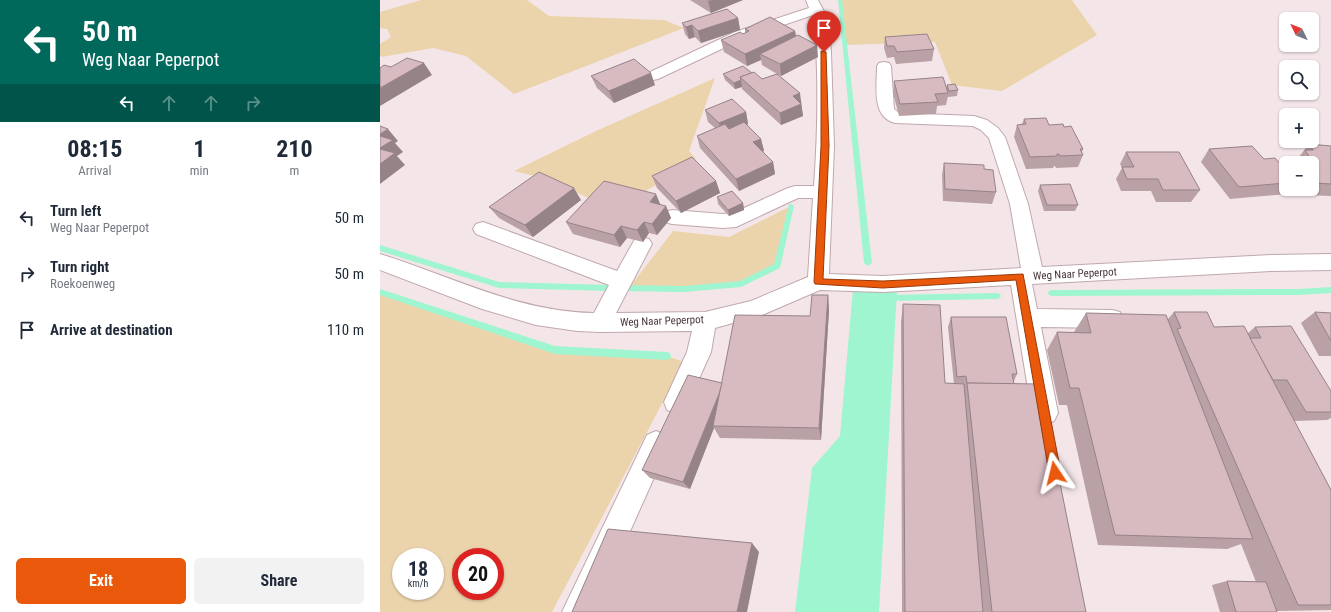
<!DOCTYPE html>
<html lang="en">
<head>
<meta charset="utf-8">
<style>
  :root { --surface:#fff; --page:#f2f2f3; --text:#1f2937; --muted:#747a83; --accent:#ea580c }
  body { margin:0; font-family:"Roboto Condensed",sans-serif; background:var(--page); color:var(--text); height:100vh; display:flex; flex-direction:column; font-size:15px; white-space:nowrap }
  * { box-sizing:border-box; margin:0 }
  p { font-size:13px; color:var(--muted) }
  .icon { flex:none; width:22px; height:22px; fill:none; stroke:currentColor; stroke-width:2; stroke-linecap:round; stroke-linejoin:round }
  .map { position:relative; flex:1; overflow:hidden }
  .drawer { display:flex; flex-direction:column; background:var(--surface); width:380px }
  .drawer>* { flex:none }
  .guide { background:#00695c; color:#fff; overflow:hidden }
  .needle { width:26px; rotate:313deg }
  .tools { position:absolute; left:899px; top:12px; display:grid; gap:8px }
  .tools a { display:grid; place-items:center; width:40px; height:40px; border-radius:6px; background:var(--surface); box-shadow:0 1px 3px #0004; font-size:20px }
  .speed { position:absolute; left:12px; top:548px; display:flex; gap:8px; font-size:20px; font-weight:700; text-align:center }
  .speed>* { display:grid; place-content:center; width:52px; height:52px; border-radius:50%; background:var(--surface); box-shadow:0 1px 3px #0004; line-height:1 }
  .speed small { font-size:10px; font-weight:400 }
  .speed .limit { border:6px solid #d22; background:#fff; color:#111 }
  .pin { position:absolute; display:grid; place-items:center; width:34px; height:34px; color:#fff; margin:-41px -17px; border-radius:50% 50% 50% 0; rotate:-45deg; box-shadow:0 0 4px #0007 }
  .pin .icon { rotate:45deg }
  .me { position:absolute; width:44px; margin:-22px; rotate:350deg; stroke-linejoin:round; filter:drop-shadow(0 0 3px #0008) }
  .turn { display:flex; align-items:center; gap:14px; height:84px; padding:0 16px; font-size:18px }
  .turn .icon { width:52px; height:52px; stroke-width:2.5 }
  .turn b { display:block; font-size:28px; line-height:34px }
  .lanes { display:flex; align-items:center; height:38px; padding:0 16px; background:#0003; justify-content:center; gap:20px; direction:ltr }
  .lanes .off { opacity:.35 }
  .eta { display:flex; justify-content:space-evenly; align-items:center; height:68px; text-align:center }
  .eta b { font-size:24px; font-weight:700; line-height:28px }
  .cta { display:flex; gap:8px; margin-top:auto; padding:8px 16px }
  .cta a { flex:1; height:46px; border-radius:6px; background:var(--accent); color:#fff; font-size:16px; font-weight:700; line-height:46px; text-align:center }
  .cta a+a { background:var(--page); color:var(--text) }
  ul { padding:0; list-style:none }
  li { display:flex; align-items:center; gap:12px; height:56px; padding:0 16px }
  li div { flex:1 }
  li b { display:block; font-size:15px }
  li em { font-style:normal }
  main { display:flex; flex:1; min-height:0 }
  .map>svg:first-child { display:block }
  .green { fill:#ebd3ac; fill-rule:evenodd }
  .water { fill:#9ff5d0 }
  .lines { fill:none; stroke-linecap:round; stroke-linejoin:round }
  .stream { fill:#9ff5d0; fill-rule:evenodd }
  .minor-casing { stroke:#c0a8ad; stroke-width:2 }
  .minor { fill:#fff; fill-rule:evenodd }
  .wall { fill:#b9a1a6 }
  .shaded-wall { fill:#968387 }
  .building { fill:#d7bbc1; stroke:#968387 }
  .route { fill:#ea580c; stroke:#983908 }
  .labels { text-anchor:middle; dominant-baseline:central; stroke-width:3; stroke-linejoin:round; paint-order:stroke }
  .street-label { font-size:11px; fill:#483539; stroke:#fff }
</style>
</head>
<body>
<main>
<section class="drawer">
<div class="guide">
<div class="turn"><svg class="icon" aria-label="left" viewBox="0 0 24 24"><path d="M17 20v-9H6M10 6l-5 5 5 5"/></svg><div><b>50 m</b>Weg Naar Peperpot</div></div>
<div class="lanes"><svg class="icon" aria-label="left" viewBox="0 0 24 24"><path d="M17 20v-9H6M10 6l-5 5 5 5"/></svg><svg class="icon off" aria-label="ahead" viewBox="0 0 24 24"><path d="M12 20V5M6 11l6-6 6 6"/></svg><svg class="icon off" aria-label="ahead" viewBox="0 0 24 24"><path d="M12 20V5M6 11l6-6 6 6"/></svg><svg class="icon off" aria-label="right" viewBox="0 0 24 24"><path d="M7 20v-9h11M14 6l5 5-5 5"/></svg></div>
</div>
<div class="eta">
<div><b>08:15</b><p>Arrival</p></div>
<div><b>1</b><p>min</p></div>
<div><b>210</b><p>m</p></div>
</div>
<ul>
<li><svg class="icon" aria-label="left" viewBox="0 0 24 24"><path d="M17 20v-9H6M10 6l-5 5 5 5"/></svg><div><b>Turn left</b><p>Weg Naar Peperpot</p></div><em>50 m</em></li>
<li><svg class="icon" aria-label="right" viewBox="0 0 24 24"><path d="M7 20v-9h11M14 6l5 5-5 5"/></svg><div><b>Turn right</b><p>Roekoenweg</p></div><em>50 m</em></li>
<li><svg class="icon" aria-label="arrive" viewBox="0 0 24 24"><path d="M6 21V4h12l-3 4 3 4H6"/></svg><div><b>Arrive at destination</b></div><em>110 m</em></li>
</ul>
<div class="cta"><a>Exit</a><a>Share</a></div>
</section>
<div class="map">
<svg width="951" height="612" viewBox="0 0 951 612">
  <rect width="100%" height="100%" fill="#f4e6e8"/>
  <g class="green">
    <path d="M 41,0 L 147,0 L 169,16 L 284,20 L 304,28 L 134,94 L 86,56 L 53,48 L 2,57 L 0,55 L 0,44 L 11,37 L 7,29 L 0,28 L 0,12 Z"/>
    <path d="M 460,0 L 692,0 L 717,35 L 622,91 L 572,85 L 555,42 L 465,45 Z"/>
    <path d="M 335,78 L 309,151 L 316,159 L 260,195 L 212,200 L 171,180 L 134,171 L 216,131 Z"/>
    <path d="M 411,206 L 397,266 L 361,284 L 304,289 L 249,288 L 293,231 L 349,237 Z"/>
    <path d="M 0,292 L 175,350 L 287,356 L 304,362 L 172,612 L 0,612 ZM 21,557 L 55,557 L 55,591 L 21,591 ZM 81,557 L 115,557 L 115,591 L 81,591 Z"/>
  </g>
  <path class="water" d="M 473,289 L 517,291 L 499,612 L 415,612 L 432,468 L 460,436 Z"/>
  <g class="lines">
    <g class="stream">
      <path d="M 458,0 L 462,0 L 492,263 L 488,266 L 484,263 Z"/>
      <path d="M 409,204 L 411,204 L 414,206 L 400,268 L 361,287 L 304,292 L 242,291 L 239,290 L 238,288 L 239,286 L 242,285 L 304,286 L 360,281 L 394,264 Z"/>
      <path d="M 0,245 L 119,282 L 231,285 L 234,286 L 235,288 L 234,290 L 231,291 L 119,288 L 0,251 Z"/>
      <path d="M 951,287 L 951,293 L 918,295 L 672,296 L 669,295 L 668,293 L 669,291 L 672,290 L 918,289 Z"/>
      <path d="M 0,289 L 175,346 L 287,352 L 290,353 L 291,356 L 290,359 L 287,360 L 175,354 L 0,295 Z"/>
      <path d="M 617,293 L 620,294 L 621,296 L 620,298 L 617,299 L 506,301 L 503,300 L 502,298 L 503,296 L 506,295 Z"/>
    </g>
    <defs>
      <g id="minor">
        <path d="M 426,0 L 438,0 L 448,19 L 451,52 L 454,146 L 449,274 L 503,276 L 641,268 L 630,204 L 609,138 L 601,130 L 593,126 L 515,123 C 491,117 497,86 497,66 L 499,63 L 504,62 L 509,63 L 511,66 L 514,109 L 519,113 L 594,116 L 607,120 L 618,128 L 625,137 L 648,204 L 662,267 L 891,255 L 951,254 L 951,270 L 891,271 L 652,284 L 657,309 L 732,310 L 740,312 L 743,319 L 740,326 L 732,328 L 661,327 L 678,413 L 674,421 L 665,425 L 656,421 L 652,413 L 631,285 L 503,292 L 440,290 L 382,315 L 335,328 L 331,352 L 305,410 L 296,413 L 287,410 L 284,402 L 307,352 L 312,331 L 220,332 L 197,331 L 156,325 L 102,309 L 0,270 L 0,254 C 71,276 138,312 214,313 L 229,285 L 96,234 L 93,229 L 96,224 L 103,222 L 237,271 L 255,239 L 262,237 L 269,239 L 272,244 L 236,313 L 325,312 L 371,301 L 428,277 L 433,198 L 418,198 L 356,227 L 343,228 L 292,224 L 285,222 L 282,217 L 285,212 L 292,210 L 343,214 L 353,213 L 408,188 L 415,186 L 434,186 C 438,130 439,74 434,19 L 433,15 L 365,38 L 278,79 L 273,80 L 268,79 L 266,76 L 268,73 L 355,32 L 429,8 Z"/>
        <path d="M 276,431 L 285,435 L 289,444 L 214,612 L 182,612 L 267,435 Z"/>
      </g>
    </defs>
    <use href="#minor" class="minor-casing"/>
    <use href="#minor" class="minor"/>
  </g>
  <g class="wall">
    <path d="M 310,0 L 363,0 L 331,13 Z"/>
    <path d="M 358,18 L 360,30 L 321,43 L 315,37 L 309,39 L 305,34 L 302,23 Z"/>
    <path d="M 365,29 L 415,31 L 416,36 L 438,57 L 401,76 L 397,74 L 421,104 L 423,116 L 401,125 L 362,89 L 362,87 L 355,89 L 345,80 L 343,74 L 372,73 L 382,79 L 397,74 L 382,65 L 381,60 L 367,66 L 344,52 L 341,40 L 365,33 Z"/>
    <path d="M 505,37 L 554,49 L 552,61 L 516,64 L 514,57 L 507,58 L 504,48 Z"/>
    <path d="M 211,76 L 275,85 L 234,103 L 217,88 Z"/>
    <path d="M 514,81 L 566,88 L 567,85 L 578,90 L 577,96 L 568,97 L 568,96 L 566,105 L 557,106 L 556,114 L 519,116 L 513,93 Z"/>
    <path d="M 325,110 L 366,112 L 368,124 L 367,125 L 381,139 L 384,151 L 382,152 L 393,162 L 395,174 L 359,191 L 320,148 L 317,136 L 335,128 L 328,122 Z"/>
    <path d="M 644,119 L 669,125 L 703,149 L 702,152 L 703,155 L 698,167 L 676,168 L 675,166 L 674,166 L 673,168 L 646,169 L 634,137 L 637,125 L 642,124 Z"/>
    <path d="M 929,144 L 951,146 L 951,196 L 923,195 L 919,189 L 932,189 L 932,163 L 915,163 L 915,162 Z"/>
    <path d="M 829,149 L 884,159 L 906,170 L 906,189 L 910,189 L 906,194 L 850,199 L 821,162 Z"/>
    <path d="M 746,152 L 820,190 L 811,202 L 776,202 L 771,191 L 741,191 L 736,179 L 742,168 L 740,164 Z"/>
    <path d="M 564,163 L 604,169 L 616,192 L 612,204 L 563,201 L 562,175 Z"/>
    <path d="M 272,176 L 336,181 L 340,193 L 301,213 L 277,188 Z"/>
    <path d="M 660,185 L 698,205 L 695,211 L 664,211 L 658,191 Z"/>
    <path d="M 337,197 L 363,203 L 364,210 L 349,216 L 338,204 Z"/>
    <path d="M 201,200 L 153,237 L 119,218 L 109,207 Z"/>
    <path d="M 281,205 L 286,206 L 291,218 L 277,235 L 269,233 L 263,242 L 247,238 L 240,247 L 193,234 L 186,222 Z"/>
    <path d="M 448,295 L 449,310 L 441,440 L 340,438 L 334,428 L 310,489 L 270,478 L 262,470 L 342,383 L 430,316 Z"/>
    <path d="M 523,304 L 565,383 L 574,384 L 568,327 L 571,317 L 637,374 L 634,381 L 634,384 L 706,612 L 522,612 L 521,322 Z"/>
    <path d="M 794,312 L 834,327 L 868,333 L 875,327 L 951,391 L 951,418 L 947,420 L 914,421 L 951,490 L 951,610 L 897,611 L 897,612 L 840,612 L 832,585 L 847,581 L 876,582 L 861,544 L 847,549 L 718,545 L 687,405 L 679,405 L 667,350 L 677,332 L 694,332 L 706,313 L 788,319 Z"/>
    <path d="M 935,312 L 951,313 L 951,356 L 939,356 L 921,323 Z"/>
  </g>
  <g class="shaded-wall">
    <path d="M 332,0 L 363,0 L 331,13 L 328,1 Z"/>
    <path d="M 358,18 L 360,30 L 321,43 L 318,31 Z"/>
    <path d="M 312,25 L 315,37 L 309,39 L 306,27 Z"/>
    <path d="M 415,31 L 417,43 L 380,54 L 381,60 L 367,66 L 365,54 Z"/>
    <path d="M 437,45 L 438,57 L 401,76 L 400,64 Z"/>
    <path d="M 44,63 L 52,75 L 0,106 L 0,88 Z"/>
    <path d="M 271,73 L 275,85 L 234,103 L 229,91 Z"/>
    <path d="M 361,80 L 362,87 L 355,89 L 354,83 Z"/>
    <path d="M 420,93 L 423,116 L 401,125 L 400,113 L 413,96 Z"/>
    <path d="M 366,112 L 368,124 L 342,136 L 339,123 Z"/>
    <path d="M 8,129 L 18,141 L 15,143 L 23,152 L 17,156 L 25,165 L 0,184 L 0,134 Z"/>
    <path d="M 381,139 L 384,151 L 375,155 L 373,142 Z"/>
    <path d="M 393,162 L 395,174 L 359,191 L 356,179 Z"/>
    <path d="M 336,181 L 340,193 L 301,213 L 296,201 Z"/>
    <path d="M 194,188 L 201,200 L 153,237 L 145,225 Z"/>
    <path d="M 276,194 L 281,206 L 270,202 Z"/>
    <path d="M 363,203 L 364,210 L 349,216 L 348,210 Z"/>
    <path d="M 286,206 L 291,218 L 277,235 L 272,224 Z"/>
    <path d="M 264,222 L 269,233 L 263,242 L 257,230 Z"/>
    <path d="M 241,226 L 247,238 L 240,247 L 234,235 Z"/>
    <path d="M 448,295 L 449,310 L 441,440 L 439,428 Z"/>
    <path d="M 344,383 L 333,426 L 334,428 L 310,489 L 303,482 Z"/>
    <path d="M 372,543 L 379,552 L 367,612 L 357,612 Z"/>
  </g>
  <g class="building">
    <path d="M 347,9 L 358,18 L 318,31 L 312,25 L 306,27 L 302,23 Z"/>
    <path d="M 390,17 L 415,31 L 365,54 L 341,40 L 360,32 L 363,34 L 369,31 L 365,29 Z"/>
    <path d="M 547,34 L 554,49 L 517,52 L 514,46 L 507,46 L 505,37 Z"/>
    <path d="M 418,35 L 437,45 L 400,64 L 380,54 Z"/>
    <path d="M 27,58 L 44,63 L 0,88 L 0,68 L 4,65 L 11,67 Z"/>
    <path d="M 254,59 L 271,73 L 229,91 L 211,76 Z"/>
    <path d="M 363,66 L 372,73 L 360,77 L 361,80 L 354,83 L 343,74 Z"/>
    <path d="M 374,72 L 382,79 L 397,74 L 420,93 L 413,96 L 421,104 L 400,113 L 360,77 Z"/>
    <path d="M 563,77 L 568,93 L 555,94 L 558,102 L 520,104 L 514,81 Z"/>
    <path d="M 575,84 L 578,90 L 569,91 L 567,85 Z"/>
    <path d="M 352,99 L 366,112 L 339,123 L 325,110 Z"/>
    <path d="M 666,118 L 669,125 L 683,124 L 684,127 L 691,126 L 703,149 L 700,149 L 703,155 L 680,156 L 679,154 L 677,154 L 677,156 L 650,157 L 637,125 L 646,124 L 644,119 Z"/>
    <path d="M 364,122 L 381,139 L 373,142 L 393,162 L 356,179 L 317,136 L 345,124 L 349,129 Z"/>
    <path d="M 0,126 L 8,129 L 0,134 Z"/>
    <path d="M 0,136 L 13,140 L 0,148 Z"/>
    <path d="M 929,144 L 951,146 L 951,184 L 934,183 L 932,180 L 932,164 L 934,164 L 925,150 L 933,150 Z"/>
    <path d="M 872,146 L 884,159 L 895,158 L 906,170 L 906,183 L 859,187 L 829,149 Z"/>
    <path d="M 0,149 L 15,153 L 0,164 Z"/>
    <path d="M 746,152 L 799,152 L 820,190 L 783,190 L 778,179 L 747,179 L 742,167 L 754,167 Z"/>
    <path d="M 312,157 L 336,181 L 296,201 L 272,176 Z"/>
    <path d="M 564,163 L 604,165 L 604,169 L 613,170 L 616,192 L 565,189 Z"/>
    <path d="M 159,172 L 194,188 L 145,225 L 109,207 Z"/>
    <path d="M 224,181 L 276,194 L 270,202 L 286,206 L 272,224 L 264,222 L 257,230 L 241,226 L 234,235 L 186,222 Z"/>
    <path d="M 690,184 L 698,205 L 667,205 L 660,185 Z"/>
    <path d="M 352,191 L 363,203 L 348,210 L 337,197 Z"/>
    <path d="M 432,295 L 448,295 L 439,428 L 333,426 L 355,315 L 430,316 Z"/>
    <path d="M 523,304 L 560,305 L 565,383 L 584,384 L 603,612 L 525,612 Z"/>
    <path d="M 794,312 L 827,312 L 834,327 L 864,326 L 951,490 L 951,605 L 918,605 L 797,329 L 801,328 Z"/>
    <path d="M 935,312 L 951,313 L 951,341 Z"/>
    <path d="M 706,313 L 786,315 L 873,539 L 735,535 L 699,388 L 690,388 L 677,332 L 711,333 Z"/>
    <path d="M 571,317 L 626,317 L 637,374 L 632,374 L 634,384 L 587,383 L 586,376 L 577,377 Z"/>
    <path d="M 911,326 L 951,391 L 951,412 L 926,412 L 907,380 L 893,380 L 870,338 L 881,338 L 875,327 Z"/>
    <path d="M 308,375 L 342,383 L 339,394 L 303,482 L 262,470 Z"/>
    <path d="M 587,383 L 660,384 L 706,612 L 612,612 Z"/>
    <path d="M 228,529 L 372,543 L 357,612 L 192,612 Z"/>
    <path d="M 847,581 L 886,582 L 897,612 L 856,612 Z"/>
  </g>
  <path class="route" d="M 441,51 L 446,52 L 449,146 L 443,279 L 503,281 L 643,274 L 681,473 L 679,477 L 675,478 L 671,477 L 669,473 L 636,280 L 503,288 L 435,284 L 434,282 L 441,146 Z"/>
  <g class="labels">
    <g class="street-label">
      <text transform="translate(695 274) rotate(-3)">Weg Naar Peperpot</text>
      <text transform="translate(282 321) rotate(-2)">Weg Naar Peperpot</text>
    </g>
  </g>
</svg>
<div class="tools">
<a><svg class="needle" viewBox="-14 -14 28 28"><path d="M0-13l5 13h-10z" fill="#e53935"/><path d="M0 13l5-13h-10z" fill="#747a83"/></svg></a>
<a><svg class="icon" aria-label="search" viewBox="0 0 24 24"><circle cx="10" cy="10" r="6"/><path d="M15 15l6 6"/></svg></a>
<a>+</a>
<a>−</a>
</div>
<div class="speed"><div>18<small>km/h</small></div><div class="limit">20</div></div>
<div class="pin" style="left:444px;top:52px;background:#d93025"><svg class="icon" aria-label="arrive" viewBox="0 0 24 24"><path d="M6 21V4h12l-3 4 3 4H6"/></svg></div>
<svg class="me" style="left:675px;top:473px" viewBox="-20 -20 40 40"><path d="M0-17L14 15 0 8-14 15z" fill="#ea580c" stroke="#fff" stroke-width="4"/></svg>
</div>
</main>
</body>
</html>
